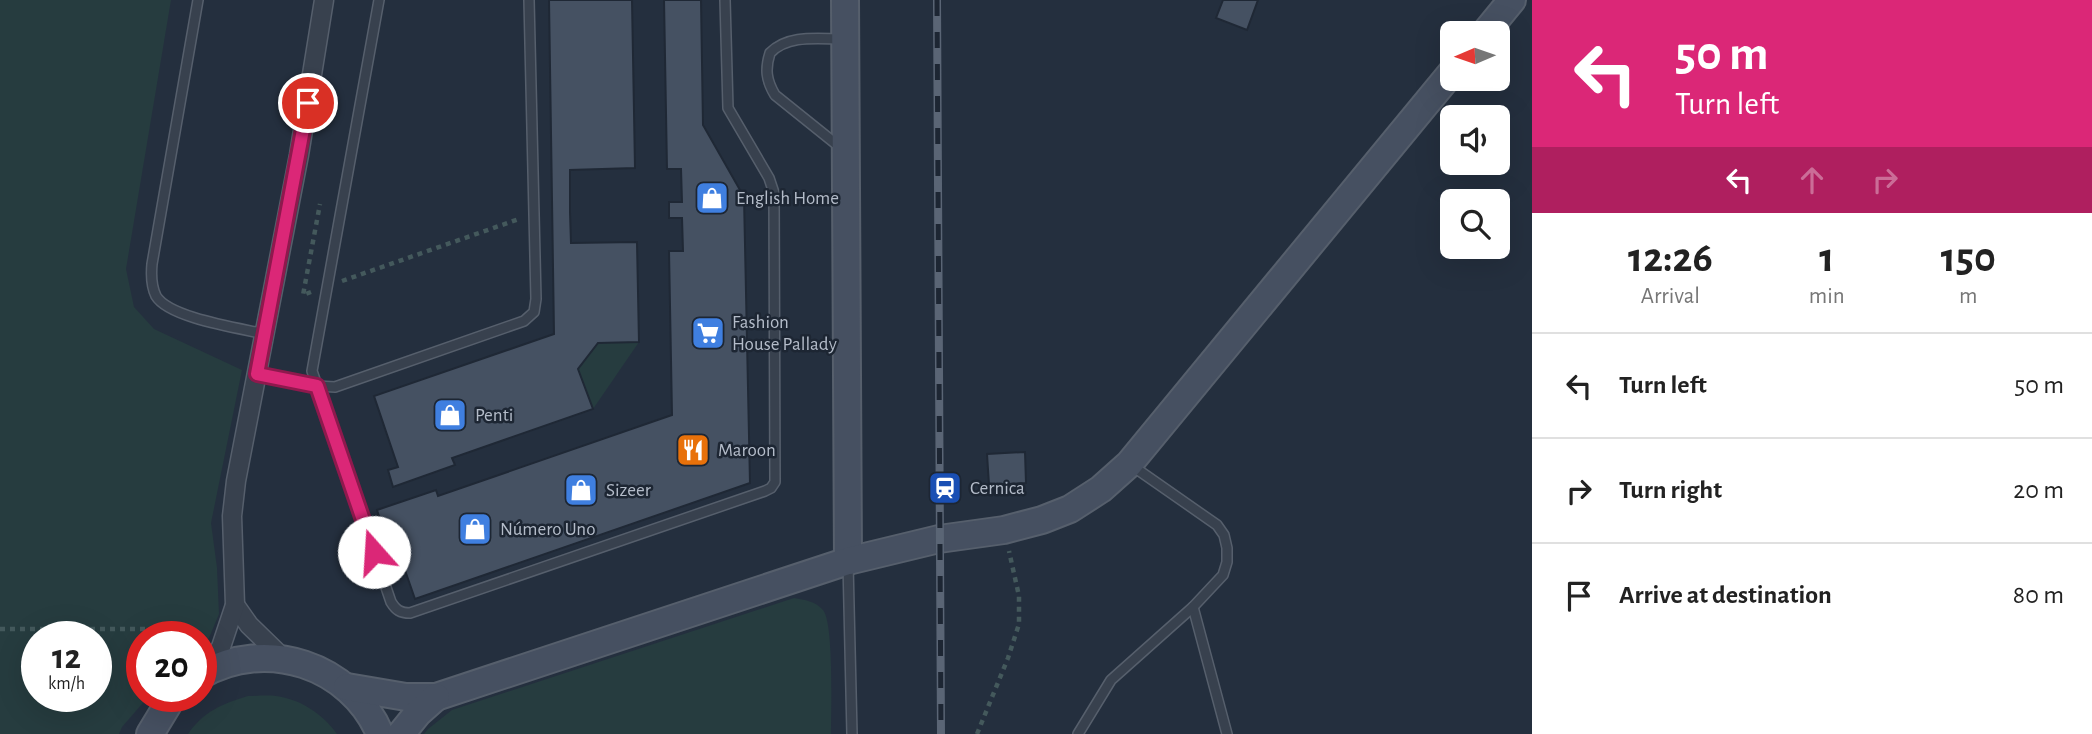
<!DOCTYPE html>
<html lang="en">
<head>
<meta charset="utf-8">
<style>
  :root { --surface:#fff; --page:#f2f2f2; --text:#222; --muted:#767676; --line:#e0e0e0 }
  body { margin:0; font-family:"Alegreya Sans",sans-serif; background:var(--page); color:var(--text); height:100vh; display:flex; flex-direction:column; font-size:26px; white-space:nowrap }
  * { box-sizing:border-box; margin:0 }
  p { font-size:23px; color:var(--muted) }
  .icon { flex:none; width:38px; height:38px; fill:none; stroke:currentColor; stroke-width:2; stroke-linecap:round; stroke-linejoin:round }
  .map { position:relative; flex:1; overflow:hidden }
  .sheet { display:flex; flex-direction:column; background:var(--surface); width:560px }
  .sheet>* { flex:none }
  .banner { background:#db2777; color:#fff; overflow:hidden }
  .needle { width:46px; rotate:268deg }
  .tools { position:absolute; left:1440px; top:21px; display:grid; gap:14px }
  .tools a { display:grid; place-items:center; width:70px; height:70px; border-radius:10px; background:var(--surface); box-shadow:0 7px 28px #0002; font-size:35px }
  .speed { position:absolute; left:21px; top:621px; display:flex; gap:14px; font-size:35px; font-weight:700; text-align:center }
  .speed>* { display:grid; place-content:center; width:91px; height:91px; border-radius:50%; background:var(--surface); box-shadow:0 7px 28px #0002; line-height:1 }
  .speed small { font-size:18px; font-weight:400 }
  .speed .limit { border:10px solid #d22; background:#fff; color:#111 }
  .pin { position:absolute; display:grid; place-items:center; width:60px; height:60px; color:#fff; margin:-30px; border:4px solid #fff; border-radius:50%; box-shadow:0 2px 7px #0007 }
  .me { position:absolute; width:77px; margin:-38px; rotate:341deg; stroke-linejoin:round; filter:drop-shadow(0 0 5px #0008) }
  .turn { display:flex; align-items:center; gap:24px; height:147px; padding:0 28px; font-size:32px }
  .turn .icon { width:91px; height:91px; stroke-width:2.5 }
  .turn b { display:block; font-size:49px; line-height:60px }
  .lanes { display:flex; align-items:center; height:66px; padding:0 28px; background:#0003; justify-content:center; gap:35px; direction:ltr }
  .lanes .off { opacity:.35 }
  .eta { display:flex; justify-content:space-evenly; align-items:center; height:119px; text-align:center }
  .eta b { font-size:42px; font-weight:600; line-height:49px }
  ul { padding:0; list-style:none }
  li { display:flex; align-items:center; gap:21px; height:105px; padding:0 28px; border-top:2px solid var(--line) }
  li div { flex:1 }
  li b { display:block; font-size:26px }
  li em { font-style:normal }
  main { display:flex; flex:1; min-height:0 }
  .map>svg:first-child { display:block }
  .green { fill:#263c3f; fill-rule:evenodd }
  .building { fill:#455162; stroke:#1f2835; stroke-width:2 }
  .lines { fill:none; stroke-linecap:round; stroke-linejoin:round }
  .lane-casing { stroke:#565f6c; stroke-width:12 }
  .street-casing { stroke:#565f6c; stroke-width:21 }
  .secondary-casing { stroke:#565f6c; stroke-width:30 }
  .path { stroke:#44595c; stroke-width:4.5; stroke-dasharray:5 5; stroke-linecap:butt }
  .lane { stroke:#38414e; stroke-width:9 }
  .street { stroke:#38414e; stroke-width:18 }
  .secondary { stroke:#465061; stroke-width:26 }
  .rail-casing { stroke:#5a6575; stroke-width:8 }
  .rail { stroke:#1d2633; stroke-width:5; stroke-dasharray:16; stroke-linecap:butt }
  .route-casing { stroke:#8e194d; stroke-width:18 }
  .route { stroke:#db2777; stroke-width:12 }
  .labels { text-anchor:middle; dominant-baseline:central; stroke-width:5; stroke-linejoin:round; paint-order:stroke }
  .poi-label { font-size:19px; fill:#b4bcc9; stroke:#1d2633; text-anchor:start }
</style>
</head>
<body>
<main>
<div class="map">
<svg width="1532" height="734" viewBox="0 0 1532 734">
  <rect width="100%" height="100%" fill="#242f3e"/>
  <g class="green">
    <path d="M 0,0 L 171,0 L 126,269 L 134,307 L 154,329 L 242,370 L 211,523 L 217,568 L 219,614 L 209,638 L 201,645 L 201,637 L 142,637 L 142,696 L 148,697 L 122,727 L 119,734 L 0,734 ZM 37,637 L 96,637 L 96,696 L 37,696 Z"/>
    <path d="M 639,342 L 593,409 L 578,369 L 598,343 Z"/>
    <path d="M 794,598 C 805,600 815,601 823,610 C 834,623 831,712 831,734 L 424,734 L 428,729 L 452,710 Z"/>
    <path d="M 248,696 C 257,696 267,695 276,696 C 300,699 323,714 337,734 L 188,734 C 204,711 222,704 248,696 Z"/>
  </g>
  <g class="building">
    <path d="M 549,0 L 632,0 L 635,168 L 570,170 L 570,212 L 571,243 L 637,242 L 639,342 L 598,343 L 578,369 L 593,409 L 452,458 L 455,465 L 393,487 L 388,470 L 398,467 L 374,396 L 554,334 Z"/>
    <path d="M 664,0 L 701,0 L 703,125 L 744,197 L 750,483 L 415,599 L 392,533 L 385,535 L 377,510 L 436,490 L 438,496 L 672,415 L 669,251 L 683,251 L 682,218 L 669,218 L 669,202 L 682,202 L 681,169 L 667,169 Z"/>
    <path d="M 1223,0 L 1258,0 L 1247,30 L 1216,18 Z"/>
    <path d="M 1025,452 L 1026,483 L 989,485 L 987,454 Z"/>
  </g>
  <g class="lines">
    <defs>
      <g id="lane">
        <path d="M 198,0 L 152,264 C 151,275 151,286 156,296 C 169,318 239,328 265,334"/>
        <path d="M 379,0 L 312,371 L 391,602 C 396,610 400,613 410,613 L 765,491 L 771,488 L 775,482 L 774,193 L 769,178 L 728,108 L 725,0"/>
        <path d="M 841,148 L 775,95 C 766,80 765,69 770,53 C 788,34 819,39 843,39"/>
        <path d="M 257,374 L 317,386 L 335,387 L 524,321 L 534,312 L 536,299 L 529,0"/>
        <path d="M 848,563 L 852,734"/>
        <path d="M 1193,607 L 1227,734"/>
        <path d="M 1078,734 L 1111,680 L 1193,607 L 1223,575 L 1227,562 L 1227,548 L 1224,535 L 1217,525 L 1131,465"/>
      </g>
      <g id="street">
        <path d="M 235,605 L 249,625 L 284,659"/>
        <path d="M 207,672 L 221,647 L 235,605 L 232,516 L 236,481 L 299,155 L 324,0"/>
      </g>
      <g id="secondary">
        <path d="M 845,0 L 848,561"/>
        <path d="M 1485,33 L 1512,0"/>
        <path d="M 201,675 C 266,637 351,665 380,734"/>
        <path d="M 347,687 L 406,697 L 436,697 L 848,561 L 939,539 L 1004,530 L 1042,520 L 1070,509 L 1101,489 L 1129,464 L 1452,72"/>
        <path d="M 150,734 L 170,701 L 175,696"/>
        <path d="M 401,734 L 418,713 L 436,697"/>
      </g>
    </defs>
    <use href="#lane" class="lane-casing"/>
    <use href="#street" class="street-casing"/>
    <use href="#secondary" class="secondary-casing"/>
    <g class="path">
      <path d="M 342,281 L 519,219"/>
      <path d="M 311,292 L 303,295 L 320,204"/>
      <path d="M 0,629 L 148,629 L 167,637"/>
      <path d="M 977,734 L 1008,658 L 1019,624 L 1019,596 L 1009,551"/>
    </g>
    <use href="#lane" class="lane"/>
    <use href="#street" class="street"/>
    <use href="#secondary" class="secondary"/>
    <defs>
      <path id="rail" d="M 937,0 L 941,734"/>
    </defs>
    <use href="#rail" class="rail-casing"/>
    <use href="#rail" class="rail"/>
  </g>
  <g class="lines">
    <defs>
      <path id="route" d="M 308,103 L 257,374 L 317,386 L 374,552"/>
    </defs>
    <use href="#route" class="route-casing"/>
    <use href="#route" class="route"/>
  </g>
  <defs>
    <symbol id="shop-square" viewBox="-11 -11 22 22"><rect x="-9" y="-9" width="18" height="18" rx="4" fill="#3f7fe0" stroke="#1d2633"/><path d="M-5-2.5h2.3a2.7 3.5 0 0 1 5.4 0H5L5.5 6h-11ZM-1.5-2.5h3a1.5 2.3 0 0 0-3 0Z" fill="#fff"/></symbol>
    <symbol id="supermarket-square" viewBox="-11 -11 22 22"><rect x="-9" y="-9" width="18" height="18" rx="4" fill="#3f7fe0" stroke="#1d2633"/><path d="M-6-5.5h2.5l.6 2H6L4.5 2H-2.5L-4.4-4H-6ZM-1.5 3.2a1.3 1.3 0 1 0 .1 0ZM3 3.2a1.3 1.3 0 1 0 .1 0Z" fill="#fff"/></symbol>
    <symbol id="restaurant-square" viewBox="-11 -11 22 22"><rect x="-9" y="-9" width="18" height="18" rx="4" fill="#e8710a" stroke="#1d2633"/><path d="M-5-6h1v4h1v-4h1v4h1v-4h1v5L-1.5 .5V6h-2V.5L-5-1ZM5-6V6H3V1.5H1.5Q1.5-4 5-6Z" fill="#fff"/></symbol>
    <symbol id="station-square" viewBox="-11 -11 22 22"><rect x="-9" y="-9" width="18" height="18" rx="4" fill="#1a4fb4" stroke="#1d2633"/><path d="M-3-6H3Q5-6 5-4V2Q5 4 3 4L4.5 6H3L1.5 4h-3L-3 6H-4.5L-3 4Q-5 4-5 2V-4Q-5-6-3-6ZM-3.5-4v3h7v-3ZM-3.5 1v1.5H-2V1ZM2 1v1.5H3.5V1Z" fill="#fff"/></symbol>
  </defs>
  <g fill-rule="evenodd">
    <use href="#shop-square" x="693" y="179" width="38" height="38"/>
    <use href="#supermarket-square" x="689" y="314" width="38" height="38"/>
    <use href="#shop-square" x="431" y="396" width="38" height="38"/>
    <use href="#restaurant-square" x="674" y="431" width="38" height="38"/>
    <use href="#station-square" x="926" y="469" width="38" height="38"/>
    <use href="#shop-square" x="562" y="471" width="38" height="38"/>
    <use href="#shop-square" x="456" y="510" width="38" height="38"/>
  </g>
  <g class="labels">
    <g class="poi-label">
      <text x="736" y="198">English Home</text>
      <text x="732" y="322">Fashion<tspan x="732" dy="22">House Pallady</tspan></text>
      <text x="475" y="415">Penti</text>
      <text x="718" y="450">Maroon</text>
      <text x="970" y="488">Cernica</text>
      <text x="606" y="490">Sizeer</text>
      <text x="500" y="529">Número Uno</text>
    </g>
  </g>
</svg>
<div class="tools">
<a><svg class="needle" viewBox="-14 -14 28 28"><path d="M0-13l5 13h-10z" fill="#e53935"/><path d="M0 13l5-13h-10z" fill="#767676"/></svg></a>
<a><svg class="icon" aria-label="sound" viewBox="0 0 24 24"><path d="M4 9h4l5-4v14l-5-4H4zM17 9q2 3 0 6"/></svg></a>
<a><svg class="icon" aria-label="search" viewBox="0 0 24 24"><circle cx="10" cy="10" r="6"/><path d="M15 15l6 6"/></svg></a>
</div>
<div class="speed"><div>12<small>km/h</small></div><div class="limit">20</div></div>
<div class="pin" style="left:308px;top:103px;background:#d93025"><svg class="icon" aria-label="arrive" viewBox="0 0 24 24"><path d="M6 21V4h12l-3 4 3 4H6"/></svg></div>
<svg class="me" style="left:374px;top:552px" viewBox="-20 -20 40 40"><circle r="19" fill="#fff"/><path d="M0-13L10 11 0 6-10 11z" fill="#db2777"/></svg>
</div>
<section class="sheet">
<div class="banner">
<div class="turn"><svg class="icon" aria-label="left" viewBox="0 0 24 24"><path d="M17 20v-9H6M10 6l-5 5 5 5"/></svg><div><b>50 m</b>Turn left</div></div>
<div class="lanes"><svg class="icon" aria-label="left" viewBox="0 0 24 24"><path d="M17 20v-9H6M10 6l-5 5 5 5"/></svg><svg class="icon off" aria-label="ahead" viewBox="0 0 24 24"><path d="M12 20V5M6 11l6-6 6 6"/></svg><svg class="icon off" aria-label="right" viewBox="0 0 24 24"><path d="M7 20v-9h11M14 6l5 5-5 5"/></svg></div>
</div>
<div class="eta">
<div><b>12:26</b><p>Arrival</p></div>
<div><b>1</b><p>min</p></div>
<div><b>150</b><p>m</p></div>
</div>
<ul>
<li><svg class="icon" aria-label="left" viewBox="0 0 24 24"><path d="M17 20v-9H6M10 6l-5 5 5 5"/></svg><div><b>Turn left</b></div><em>50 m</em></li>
<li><svg class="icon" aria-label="right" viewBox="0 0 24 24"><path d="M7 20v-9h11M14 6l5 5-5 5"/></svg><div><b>Turn right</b></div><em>20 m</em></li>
<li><svg class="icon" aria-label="arrive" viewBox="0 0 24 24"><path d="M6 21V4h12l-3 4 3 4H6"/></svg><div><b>Arrive at destination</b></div><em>80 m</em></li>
</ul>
</section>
</main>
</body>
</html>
